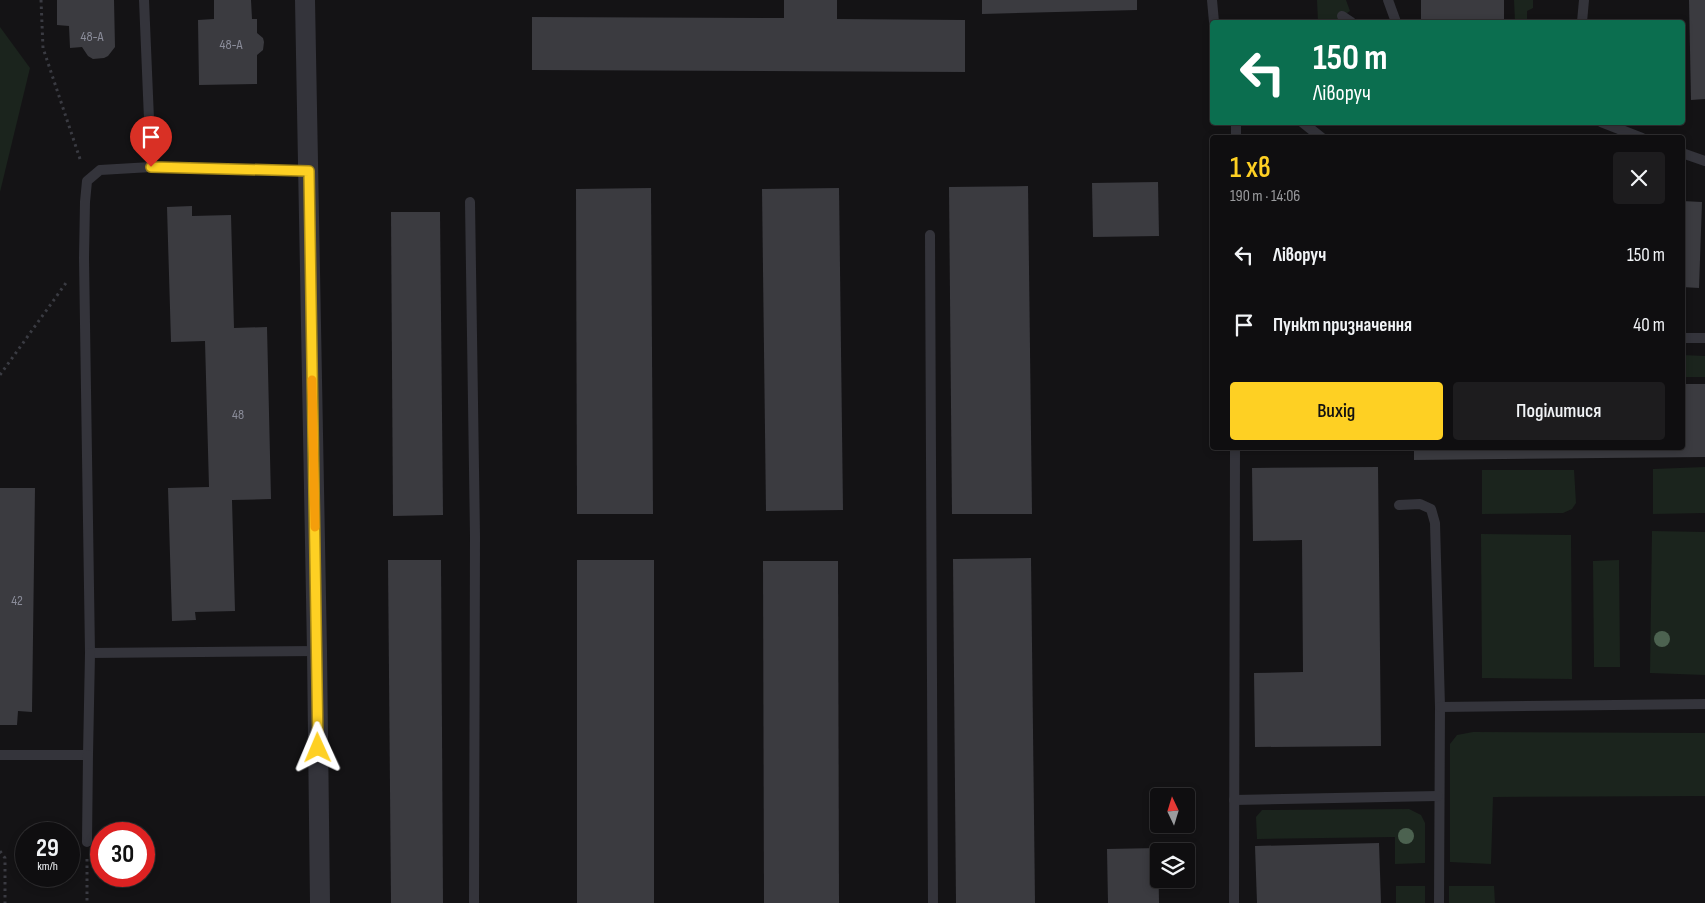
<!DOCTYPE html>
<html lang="uk">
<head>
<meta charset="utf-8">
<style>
  :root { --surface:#0f0e10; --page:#1d1c1e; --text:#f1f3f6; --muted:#9b9c9f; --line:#2f2e30; --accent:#fed023 }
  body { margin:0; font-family:"Sofia Sans Condensed",sans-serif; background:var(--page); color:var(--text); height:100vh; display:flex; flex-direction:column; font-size:19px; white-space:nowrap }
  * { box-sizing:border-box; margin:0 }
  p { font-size:16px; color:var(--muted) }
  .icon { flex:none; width:28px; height:28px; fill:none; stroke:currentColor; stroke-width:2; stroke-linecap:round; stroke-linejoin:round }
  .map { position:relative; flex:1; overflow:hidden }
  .sheet { position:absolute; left:1210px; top:135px; width:475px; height:315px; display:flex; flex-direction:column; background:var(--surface); border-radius:5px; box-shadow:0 2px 8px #0003,0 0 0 1px var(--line) }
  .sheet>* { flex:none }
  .top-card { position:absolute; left:1210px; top:20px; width:475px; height:105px; border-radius:5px; box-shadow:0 2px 8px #0003,0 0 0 1px var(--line); background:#0b6e4f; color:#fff; overflow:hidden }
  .needle { width:32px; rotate:356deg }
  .controls { position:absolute; left:1150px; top:788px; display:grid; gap:10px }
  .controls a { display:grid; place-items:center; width:45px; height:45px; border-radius:5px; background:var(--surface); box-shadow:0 2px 8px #0003,0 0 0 1px var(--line); font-size:25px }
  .speed { position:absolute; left:15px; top:822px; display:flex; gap:10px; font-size:25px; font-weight:700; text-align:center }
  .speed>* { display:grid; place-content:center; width:65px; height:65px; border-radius:50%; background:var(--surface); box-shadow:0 2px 8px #0003,0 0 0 1px var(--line); line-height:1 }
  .speed small { font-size:12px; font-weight:400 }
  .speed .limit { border:8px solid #d22; background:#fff; color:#111 }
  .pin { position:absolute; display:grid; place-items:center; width:42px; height:42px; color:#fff; margin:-51px -21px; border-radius:50% 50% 50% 0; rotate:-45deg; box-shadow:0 0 5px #0007 }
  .pin .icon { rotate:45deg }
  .me { position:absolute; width:55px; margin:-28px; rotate:359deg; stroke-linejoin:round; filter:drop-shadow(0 0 4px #0008) }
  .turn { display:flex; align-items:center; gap:18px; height:105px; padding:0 20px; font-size:22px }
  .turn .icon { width:65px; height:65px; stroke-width:2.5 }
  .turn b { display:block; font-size:35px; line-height:42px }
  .round { display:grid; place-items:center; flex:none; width:52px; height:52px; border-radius:5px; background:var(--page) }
  .headline { display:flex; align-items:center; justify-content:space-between; height:85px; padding:0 20px }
  h1 { font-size:30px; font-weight:600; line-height:38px; color:var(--accent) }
  .cta { display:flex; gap:10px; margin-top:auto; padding:10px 20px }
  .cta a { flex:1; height:58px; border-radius:5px; background:var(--accent); color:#111; font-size:20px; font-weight:600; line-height:58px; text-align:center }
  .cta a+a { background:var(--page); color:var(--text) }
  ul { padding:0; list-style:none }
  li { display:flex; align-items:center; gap:15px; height:70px; padding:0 20px }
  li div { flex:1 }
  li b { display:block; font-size:19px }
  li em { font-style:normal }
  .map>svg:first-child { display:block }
  .green { fill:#1b241d }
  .building { fill:#3b3b40 }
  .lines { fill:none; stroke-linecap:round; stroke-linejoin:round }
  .path { stroke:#3a3b42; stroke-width:3; stroke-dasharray:2.5 4; stroke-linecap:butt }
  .lane { stroke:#34343b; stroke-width:10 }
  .street { stroke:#34343b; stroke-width:20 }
  .tree { fill:#4c6250 }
  .route-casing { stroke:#a58717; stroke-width:12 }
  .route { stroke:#fed023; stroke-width:9 }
  .slow { stroke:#f59e0b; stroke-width:9 }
  .labels { text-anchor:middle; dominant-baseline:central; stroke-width:4.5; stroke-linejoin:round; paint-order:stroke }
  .number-label { font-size:14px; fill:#8a8c99 }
</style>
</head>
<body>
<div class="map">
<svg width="1705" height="903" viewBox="0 0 1705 903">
  <rect width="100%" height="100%" fill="#141315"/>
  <g class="green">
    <path d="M 1317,0 L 1346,0 L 1350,11 L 1335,21 L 1337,22 L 1318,22 Z"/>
    <path d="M 1514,0 L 1533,0 L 1533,8 L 1527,11 L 1527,22 L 1515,22 Z"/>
    <path d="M 0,27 L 30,68 L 0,192 Z"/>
    <path d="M 1682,355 L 1705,356 L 1705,377 L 1683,377 Z"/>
    <path d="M 1705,467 L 1705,513 L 1653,514 L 1653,469 Z"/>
    <path d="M 1482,470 L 1574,470 L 1576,503 L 1572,509 L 1563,513 L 1482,514 Z"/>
    <path d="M 1652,531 L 1705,532 L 1705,675 L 1650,673 Z"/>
    <path d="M 1481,534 L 1571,535 L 1572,679 L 1482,678 Z"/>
    <path d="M 1619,560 L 1620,667 L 1594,667 L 1593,561 Z"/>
    <path d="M 1473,732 L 1705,733 L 1705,796 L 1493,797 L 1491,864 L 1450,862 L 1450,744 L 1457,735 Z"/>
    <path d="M 1409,809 L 1421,815 L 1425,823 L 1425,863 L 1395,864 L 1395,837 L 1257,839 L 1256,817 L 1262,810 Z"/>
    <rect x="1396" y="886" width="29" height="17"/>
    <path d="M 1449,886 L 1494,886 L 1495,903 L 1449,903 Z"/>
  </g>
  <g class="building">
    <path d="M 57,0 L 114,0 L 115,47 L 108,56 L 104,58 L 93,59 L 88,56 L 82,47 L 70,48 L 69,26 L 57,25 Z"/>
    <path d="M 214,0 L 251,0 L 252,19 L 257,19 L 257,33 L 263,38 L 264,42 L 263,50 L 257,55 L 257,84 L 199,85 L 198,20 L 214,19 Z"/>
    <path d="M 784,0 L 837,0 L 837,19 L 965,20 L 965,72 L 532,70 L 532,17 L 784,18 Z"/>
    <path d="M 982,0 L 1137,0 L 1137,10 L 982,14 Z"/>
    <rect x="1421" y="0" width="83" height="22"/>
    <path d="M 1689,0 L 1705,0 L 1705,99 L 1691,100 Z"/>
    <path d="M 1158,182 L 1159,236 L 1093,237 L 1092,183 Z"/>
    <path d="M 1028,186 L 1032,514 L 952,514 L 949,187 Z"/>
    <path d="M 651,188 L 653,514 L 577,514 L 576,189 Z"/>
    <path d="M 839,188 L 843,510 L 766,511 L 762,189 Z"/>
    <path d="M 1682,201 L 1702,202 L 1699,288 L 1682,287 Z"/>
    <path d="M 192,206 L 192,216 L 231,215 L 234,328 L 267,327 L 271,499 L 232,500 L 235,611 L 195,612 L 196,620 L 172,621 L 168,488 L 209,487 L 205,341 L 171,342 L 167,207 Z"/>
    <path d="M 391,212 L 440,212 L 443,515 L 393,516 Z"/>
    <path d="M 1682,384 L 1705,384 L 1705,457 L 1414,460 L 1414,448 L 1682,448 Z"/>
    <path d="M 1378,467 L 1381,746 L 1255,747 L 1254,673 L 1303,672 L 1302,540 L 1253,541 L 1252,468 Z"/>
    <path d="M 0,488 L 35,488 L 32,712 L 18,711 L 17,725 L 0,725 Z"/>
    <path d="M 1031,558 L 1035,903 L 956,903 L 953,559 Z"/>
    <path d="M 388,560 L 441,560 L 443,903 L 391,903 Z"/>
    <rect x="577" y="560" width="77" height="343"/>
    <path d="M 763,561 L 838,561 L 839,903 L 764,903 Z"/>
    <path d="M 1379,843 L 1381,903 L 1257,903 L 1255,846 Z"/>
    <path d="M 1158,848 L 1159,903 L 1108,903 L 1107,849 Z"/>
  </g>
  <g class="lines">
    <g class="path">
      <path d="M 41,0 L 43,48 L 81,162"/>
      <path d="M 0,375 L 66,283"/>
      <path d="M 0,851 L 5,858 L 5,903"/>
      <path d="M 87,859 L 87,903"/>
    </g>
    <g class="lane">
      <path d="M 144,0 L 151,167"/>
      <path d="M 1212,0 L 1214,22"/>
      <path d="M 1388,0 L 1396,22"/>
      <path d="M 1342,16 L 1351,22"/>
      <path d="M 1582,22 L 1584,0"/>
      <path d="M 1302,122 L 1322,138"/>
      <path d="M 1601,122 L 1642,138"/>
      <path d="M 1236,138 L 1236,122"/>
      <path d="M 1682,153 L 1705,161"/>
      <path d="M 309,171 L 151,167 L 100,170 L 87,181 L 85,202 L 84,258 L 90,653 L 317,651"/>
      <path d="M 470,202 L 475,536 L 474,903"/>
      <path d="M 930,235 L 933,903"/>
      <path d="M 1682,338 L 1705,338"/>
      <path d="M 1399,505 L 1420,504 L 1431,509 L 1435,523 L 1440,707 L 1439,903"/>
      <path d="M 1440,707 L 1705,704"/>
      <path d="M 0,755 L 88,755 L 90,653"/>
      <path d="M 1234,800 L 1438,796"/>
      <path d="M 87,842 L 88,755"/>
      <path d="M 1234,903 L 1235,448"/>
    </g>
    <path class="street" d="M 305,0 L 317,651 L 320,903"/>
  </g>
  <g class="tree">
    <circle cx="1662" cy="639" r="8"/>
    <circle cx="1406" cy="836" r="8"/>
  </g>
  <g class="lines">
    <defs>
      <path id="route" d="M 151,167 L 309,171 L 318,748"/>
    </defs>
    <use href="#route" class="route-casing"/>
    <use href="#route" class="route"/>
    <path class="slow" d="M 312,380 L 315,527"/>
  </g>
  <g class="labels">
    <g class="number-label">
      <text x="92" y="36">48-А</text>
      <text x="231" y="44">48-А</text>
      <text x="238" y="414">48</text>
      <text x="17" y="600">42</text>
    </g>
  </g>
</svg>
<div class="controls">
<a><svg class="needle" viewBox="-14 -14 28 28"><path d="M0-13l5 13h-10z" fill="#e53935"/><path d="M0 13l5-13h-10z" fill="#9b9c9f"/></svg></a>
<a><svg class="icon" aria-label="layers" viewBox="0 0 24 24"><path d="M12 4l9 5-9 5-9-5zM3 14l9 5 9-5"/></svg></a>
</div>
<div class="speed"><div>29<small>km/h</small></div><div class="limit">30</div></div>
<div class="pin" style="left:151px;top:167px;background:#d93025"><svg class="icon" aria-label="arrive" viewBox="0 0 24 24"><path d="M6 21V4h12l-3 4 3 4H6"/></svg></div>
<svg class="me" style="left:318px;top:748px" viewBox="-20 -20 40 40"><path d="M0-17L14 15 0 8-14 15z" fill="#fed023" stroke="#fff" stroke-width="4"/></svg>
<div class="top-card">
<div class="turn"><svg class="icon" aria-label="left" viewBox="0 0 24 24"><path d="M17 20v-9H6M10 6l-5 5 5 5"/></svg><div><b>150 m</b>Ліворуч</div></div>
</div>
<section class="sheet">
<div class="headline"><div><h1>1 хв</h1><p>190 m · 14:06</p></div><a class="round"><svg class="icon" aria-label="close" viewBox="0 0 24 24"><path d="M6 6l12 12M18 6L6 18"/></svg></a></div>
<ul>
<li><svg class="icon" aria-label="left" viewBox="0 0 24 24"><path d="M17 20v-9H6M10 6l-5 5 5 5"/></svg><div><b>Ліворуч</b></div><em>150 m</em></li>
<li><svg class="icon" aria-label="arrive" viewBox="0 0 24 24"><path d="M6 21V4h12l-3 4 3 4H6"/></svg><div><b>Пункт призначення</b></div><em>40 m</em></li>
</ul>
<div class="cta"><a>Вихід</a><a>Поділитися</a></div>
</section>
</div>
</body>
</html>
